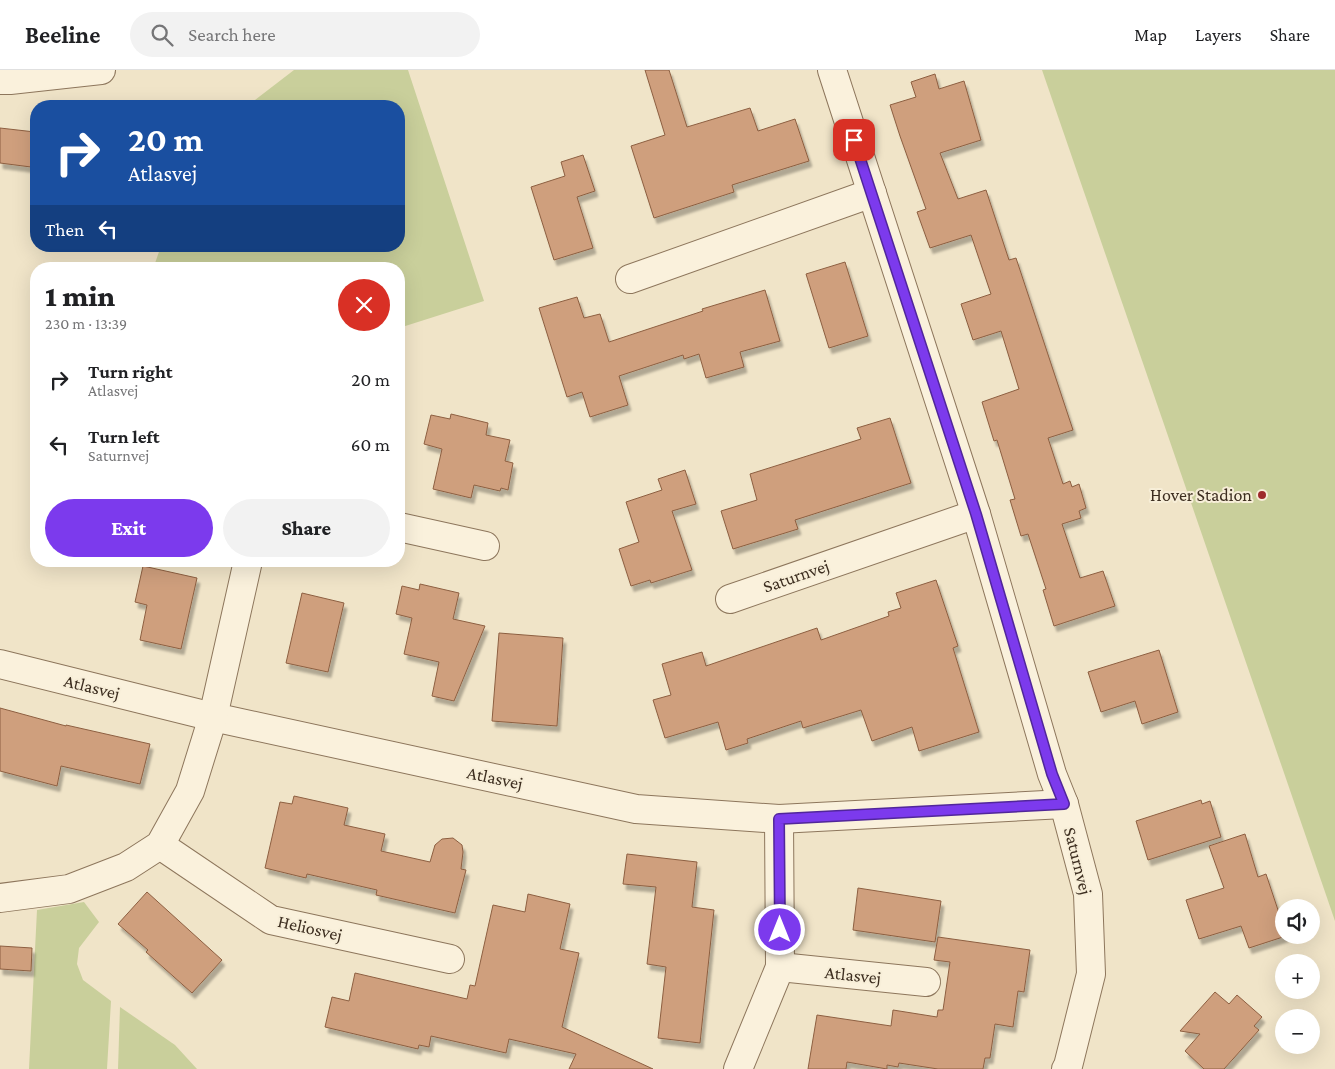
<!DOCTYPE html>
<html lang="en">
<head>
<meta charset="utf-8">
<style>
  :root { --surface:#fff; --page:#f2f2f2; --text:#202124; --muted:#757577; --line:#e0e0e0; --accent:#7c3aed }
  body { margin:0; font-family:"Crimson Pro",serif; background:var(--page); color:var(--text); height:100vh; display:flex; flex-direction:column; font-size:19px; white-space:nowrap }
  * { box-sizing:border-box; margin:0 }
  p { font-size:16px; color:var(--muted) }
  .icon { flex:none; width:28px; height:28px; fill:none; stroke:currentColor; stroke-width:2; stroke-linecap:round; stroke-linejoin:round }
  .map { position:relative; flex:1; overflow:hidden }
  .panel { position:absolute; left:30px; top:192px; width:375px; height:305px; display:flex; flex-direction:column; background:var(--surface); border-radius:20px; box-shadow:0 5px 20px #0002 }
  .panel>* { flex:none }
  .guide { position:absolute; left:30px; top:30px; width:375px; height:152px; border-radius:20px; box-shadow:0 5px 20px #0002; background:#1a4fa0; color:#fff; overflow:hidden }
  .fabs { position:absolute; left:1275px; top:829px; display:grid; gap:10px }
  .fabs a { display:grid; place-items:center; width:45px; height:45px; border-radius:50%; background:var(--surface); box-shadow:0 5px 20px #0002; font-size:25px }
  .pin { position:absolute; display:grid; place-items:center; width:42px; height:42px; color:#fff; margin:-21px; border-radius:10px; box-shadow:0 2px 8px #0006 }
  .me { position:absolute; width:55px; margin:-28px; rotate:0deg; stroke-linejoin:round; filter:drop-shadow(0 0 4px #0008) }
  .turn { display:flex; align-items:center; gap:18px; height:105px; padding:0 15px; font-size:22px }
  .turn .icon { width:65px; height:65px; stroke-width:2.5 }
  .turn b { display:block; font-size:35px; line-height:42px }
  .then { display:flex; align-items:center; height:48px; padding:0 15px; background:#0003; gap:10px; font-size:19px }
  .round { display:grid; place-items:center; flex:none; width:52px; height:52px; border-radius:26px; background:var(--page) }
  .overview { display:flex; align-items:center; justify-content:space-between; height:85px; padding:0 15px }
  h1 { font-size:30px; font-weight:800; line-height:38px }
  .primary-button { display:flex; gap:10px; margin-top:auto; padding:10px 15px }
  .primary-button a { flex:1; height:58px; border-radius:30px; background:var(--accent); color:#fff; font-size:20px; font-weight:800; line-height:58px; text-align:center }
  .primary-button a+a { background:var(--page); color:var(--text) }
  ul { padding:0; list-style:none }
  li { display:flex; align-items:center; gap:15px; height:65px; padding:0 15px }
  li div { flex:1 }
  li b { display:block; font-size:19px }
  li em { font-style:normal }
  header { display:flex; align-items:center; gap:30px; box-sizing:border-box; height:70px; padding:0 25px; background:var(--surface); border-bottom:1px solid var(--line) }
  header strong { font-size:24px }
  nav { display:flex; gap:28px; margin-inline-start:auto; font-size:18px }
  .search { width:350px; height:45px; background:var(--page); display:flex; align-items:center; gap:12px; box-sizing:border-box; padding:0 18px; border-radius:28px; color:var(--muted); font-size:19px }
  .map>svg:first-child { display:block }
  .green { fill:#c9cf9b }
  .building { fill:#cf9f7d; stroke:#8d5f41; filter:url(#shadow) }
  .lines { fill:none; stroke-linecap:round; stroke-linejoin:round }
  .minor-casing { stroke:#8d765c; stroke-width:30 }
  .minor { stroke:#faf1dc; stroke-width:28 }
  .route-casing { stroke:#51269a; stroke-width:12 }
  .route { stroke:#7c3aed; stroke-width:9 }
  .poi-dot { fill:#9e2a2b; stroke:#f7eed8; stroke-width:2 }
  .labels { text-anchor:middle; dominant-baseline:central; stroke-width:4; stroke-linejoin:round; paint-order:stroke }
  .poi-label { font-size:18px; fill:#3d2e20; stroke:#f7eed8; text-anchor:end }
  .street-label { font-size:18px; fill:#3d2e20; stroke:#f7eed8 }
</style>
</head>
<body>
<header>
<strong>Beeline</strong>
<div class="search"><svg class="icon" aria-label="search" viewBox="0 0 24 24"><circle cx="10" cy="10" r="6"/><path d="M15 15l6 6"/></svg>Search here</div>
<nav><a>Map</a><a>Layers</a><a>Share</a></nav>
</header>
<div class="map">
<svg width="1335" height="999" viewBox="0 0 1335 999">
  <defs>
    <filter id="shadow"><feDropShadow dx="3" dy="5.5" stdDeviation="1" flood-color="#0004"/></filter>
  </defs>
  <rect width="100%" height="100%" fill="#f0e4c8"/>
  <g class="green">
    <path d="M 294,0 L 408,0 L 484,231 L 399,258 L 399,199 L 153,199 L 161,176 L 399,176 L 399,36 L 247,36 Z"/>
    <path d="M 1042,0 L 1335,0 L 1335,851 Z"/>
    <path d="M 84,832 L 99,852 L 79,878 L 77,894 L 83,910 L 111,931 L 107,999 L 29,999 L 37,840 Z"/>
    <path d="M 120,937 L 175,975 L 197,999 L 118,999 Z"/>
  </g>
  <g class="building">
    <path d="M 645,0 L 669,0 L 687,57 L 750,38 L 758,61 L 795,49 L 809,91 L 732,115 L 734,122 L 654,148 L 631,76 L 665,65 Z"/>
    <path d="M 935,4 L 939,19 L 964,11 L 981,70 L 940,83 L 958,129 L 986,120 L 1009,190 L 1016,188 L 1073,360 L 1048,368 L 1063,414 L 1070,411 L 1072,417 L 1079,414 L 1086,438 L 1079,441 L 1081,448 L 1062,454 L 1080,508 L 1103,501 L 1115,536 L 1054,556 L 1043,520 L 1046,519 L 1028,464 L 1021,466 L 1010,430 L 1015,429 L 997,370 L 994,371 L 982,332 L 1019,319 L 1001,261 L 973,270 L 961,234 L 991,224 L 971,165 L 930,178 L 917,142 L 926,139 L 900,66 L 890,35 L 916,27 L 911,12 Z"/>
    <path d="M 0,58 L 35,62 L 31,97 L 0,93 Z"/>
    <path d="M 583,85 L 595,121 L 577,127 L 593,178 L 554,190 L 531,117 L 565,106 L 561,92 Z"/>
    <path d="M 845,192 L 868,266 L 829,278 L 806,204 Z"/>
    <path d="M 765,220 L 780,271 L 740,282 L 744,297 L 706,308 L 699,284 L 684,289 L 683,285 L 619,306 L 628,335 L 590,347 L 582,322 L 567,327 L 539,238 L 577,227 L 584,248 L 600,244 L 609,272 L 703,241 L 702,239 Z"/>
    <path d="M 451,344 L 488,353 L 486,365 L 510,370 L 505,391 L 513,393 L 508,420 L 501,418 L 500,421 L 474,415 L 471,428 L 433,419 L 442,379 L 424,374 L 431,345 L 450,349 Z"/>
    <path d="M 890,348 L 911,413 L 795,450 L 798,459 L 733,479 L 721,441 L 757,430 L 750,404 L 861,369 L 857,358 Z"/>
    <path d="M 685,400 L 696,434 L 672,441 L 692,500 L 651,513 L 650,510 L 631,516 L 619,479 L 639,472 L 626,432 L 662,420 L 658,409 Z"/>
    <path d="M 143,496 L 197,508 L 181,579 L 140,570 L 147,535 L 135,532 Z"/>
    <path d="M 936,510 L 958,576 L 953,578 L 979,662 L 919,681 L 912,657 L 872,671 L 861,640 L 803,658 L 801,651 L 747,669 L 748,673 L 726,680 L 718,652 L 665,668 L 653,630 L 671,625 L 662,594 L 702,582 L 706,596 L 817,558 L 821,570 L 889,546 L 888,542 L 901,538 L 896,523 Z"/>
    <path d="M 420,514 L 459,523 L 453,549 L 485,556 L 454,631 L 432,626 L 439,592 L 404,584 L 412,548 L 396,544 L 402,516 L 419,520 Z"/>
    <path d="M 302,523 L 344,533 L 328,602 L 286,593 Z"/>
    <path d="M 499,563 L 563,568 L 557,656 L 492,651 Z"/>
    <path d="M 1159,580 L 1178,642 L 1142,654 L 1135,631 L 1101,642 L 1088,602 Z"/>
    <path d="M 0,638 L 66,656 L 66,655 L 150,674 L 140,714 L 61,696 L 57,716 L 0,701 Z"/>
    <path d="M 294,726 L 348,738 L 344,755 L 385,764 L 381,781 L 430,792 L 435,775 L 442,769 L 453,768 L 462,775 L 463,782 L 461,799 L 466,800 L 455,843 L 376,825 L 377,820 L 307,804 L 306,808 L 265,798 L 280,732 L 292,734 Z"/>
    <path d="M 1201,730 L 1202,734 L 1210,731 L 1221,767 L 1148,790 L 1136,751 Z"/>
    <path d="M 1245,764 L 1258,807 L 1266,804 L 1284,858 L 1284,865 L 1286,866 L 1249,878 L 1241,856 L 1199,869 L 1186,830 L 1224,818 L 1209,776 Z"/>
    <path d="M 627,784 L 697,792 L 692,837 L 714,840 L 700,973 L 658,968 L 666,897 L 647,894 L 656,817 L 623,814 Z"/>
    <path d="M 858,818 L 941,831 L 935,872 L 853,860 Z"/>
    <path d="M 147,822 L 222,890 L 192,923 L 146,882 L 148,880 L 118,854 Z"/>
    <path d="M 528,824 L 570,834 L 560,879 L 579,883 L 562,957 L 653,999 L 569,999 L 576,984 L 509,969 L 506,983 L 431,966 L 429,977 L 419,975 L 418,979 L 325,957 L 332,927 L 349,931 L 355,903 L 467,929 L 470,915 L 475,916 L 493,835 L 525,842 Z"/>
    <path d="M 938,867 L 1030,880 L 1024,922 L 1018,921 L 1013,957 L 995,954 L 990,988 L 985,988 L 983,999 L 938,999 L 899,993 L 898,997 L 887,995 L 887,999 L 847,992 L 846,999 L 808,999 L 817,945 L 891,956 L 893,940 L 937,947 L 938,940 L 943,940 L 950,892 L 934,890 Z"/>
    <path d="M 0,876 L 32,878 L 31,901 L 0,899 Z"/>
    <path d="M 1215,922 L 1229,934 L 1237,925 L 1262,947 L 1254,956 L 1259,960 L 1224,999 L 1204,999 L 1185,981 L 1200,964 L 1180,961 Z"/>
  </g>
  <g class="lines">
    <defs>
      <g id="minor">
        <path d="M 832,0 L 976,444 L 1052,704 L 1064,734 L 1088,824 L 1091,904 L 1068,996 L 1066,999"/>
        <path d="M 0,10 L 10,10 L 101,0"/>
        <path d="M 630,209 L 872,123"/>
        <path d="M 399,457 L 485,476"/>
        <path d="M 730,529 L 976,444"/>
        <path d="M 0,594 L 213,647 L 636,739 L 779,749 L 1064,734"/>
        <path d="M 160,775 L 271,850 L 450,889"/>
        <path d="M 0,828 L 69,819 L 126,797 L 160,775 L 190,721 L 213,647 L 248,491"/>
        <path d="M 780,897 L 926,912"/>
        <path d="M 738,999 L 780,897 L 779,749"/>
      </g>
    </defs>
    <use href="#minor" class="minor-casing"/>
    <use href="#minor" class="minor"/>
  </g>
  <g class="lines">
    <defs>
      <path id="route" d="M 780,860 L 779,749 L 1064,734 L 1052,704 L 976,444 L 854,70"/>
    </defs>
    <use href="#route" class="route-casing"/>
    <use href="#route" class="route"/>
  </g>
  <circle class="poi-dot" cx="1262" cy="425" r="5"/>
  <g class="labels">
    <g class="poi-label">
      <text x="1252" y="425">Hover Stadion</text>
    </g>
    <g class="street-label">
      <text transform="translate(796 506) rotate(-19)">Saturnvej</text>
      <text transform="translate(92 617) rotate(14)">Atlasvej</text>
      <text transform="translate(495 708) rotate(12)">Atlasvej</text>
      <text transform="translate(1078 791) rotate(76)">Saturnvej</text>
      <text transform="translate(310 858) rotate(13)">Heliosvej</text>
      <text transform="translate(853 905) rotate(6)">Atlasvej</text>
    </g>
  </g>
</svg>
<div class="fabs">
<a><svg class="icon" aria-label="sound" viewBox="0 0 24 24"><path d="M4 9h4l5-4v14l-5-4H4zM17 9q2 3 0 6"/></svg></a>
<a>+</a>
<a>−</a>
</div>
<div class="pin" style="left:854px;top:70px;background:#d93025"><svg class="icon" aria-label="arrive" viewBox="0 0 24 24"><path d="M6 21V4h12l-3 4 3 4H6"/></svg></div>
<svg class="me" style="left:780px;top:860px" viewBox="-20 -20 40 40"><circle r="17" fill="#7c3aed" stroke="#fff" stroke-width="3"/><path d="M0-11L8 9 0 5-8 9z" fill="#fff"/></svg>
<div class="guide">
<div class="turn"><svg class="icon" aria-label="right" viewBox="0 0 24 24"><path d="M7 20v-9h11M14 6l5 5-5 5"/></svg><div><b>20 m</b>Atlasvej</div></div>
<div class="then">Then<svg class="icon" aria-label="left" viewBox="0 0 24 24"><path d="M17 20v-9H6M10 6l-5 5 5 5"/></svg></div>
</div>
<section class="panel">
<div class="overview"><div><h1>1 min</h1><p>230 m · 13:39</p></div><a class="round" style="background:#d93025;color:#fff"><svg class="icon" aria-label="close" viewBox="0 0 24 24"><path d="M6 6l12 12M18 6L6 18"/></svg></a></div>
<ul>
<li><svg class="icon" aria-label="right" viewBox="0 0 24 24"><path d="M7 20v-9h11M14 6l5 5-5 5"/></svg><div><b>Turn right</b><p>Atlasvej</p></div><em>20 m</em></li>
<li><svg class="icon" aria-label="left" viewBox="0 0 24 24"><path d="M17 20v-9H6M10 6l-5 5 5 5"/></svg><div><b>Turn left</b><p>Saturnvej</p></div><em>60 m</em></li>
</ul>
<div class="primary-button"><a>Exit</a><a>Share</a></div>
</section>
</div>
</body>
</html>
